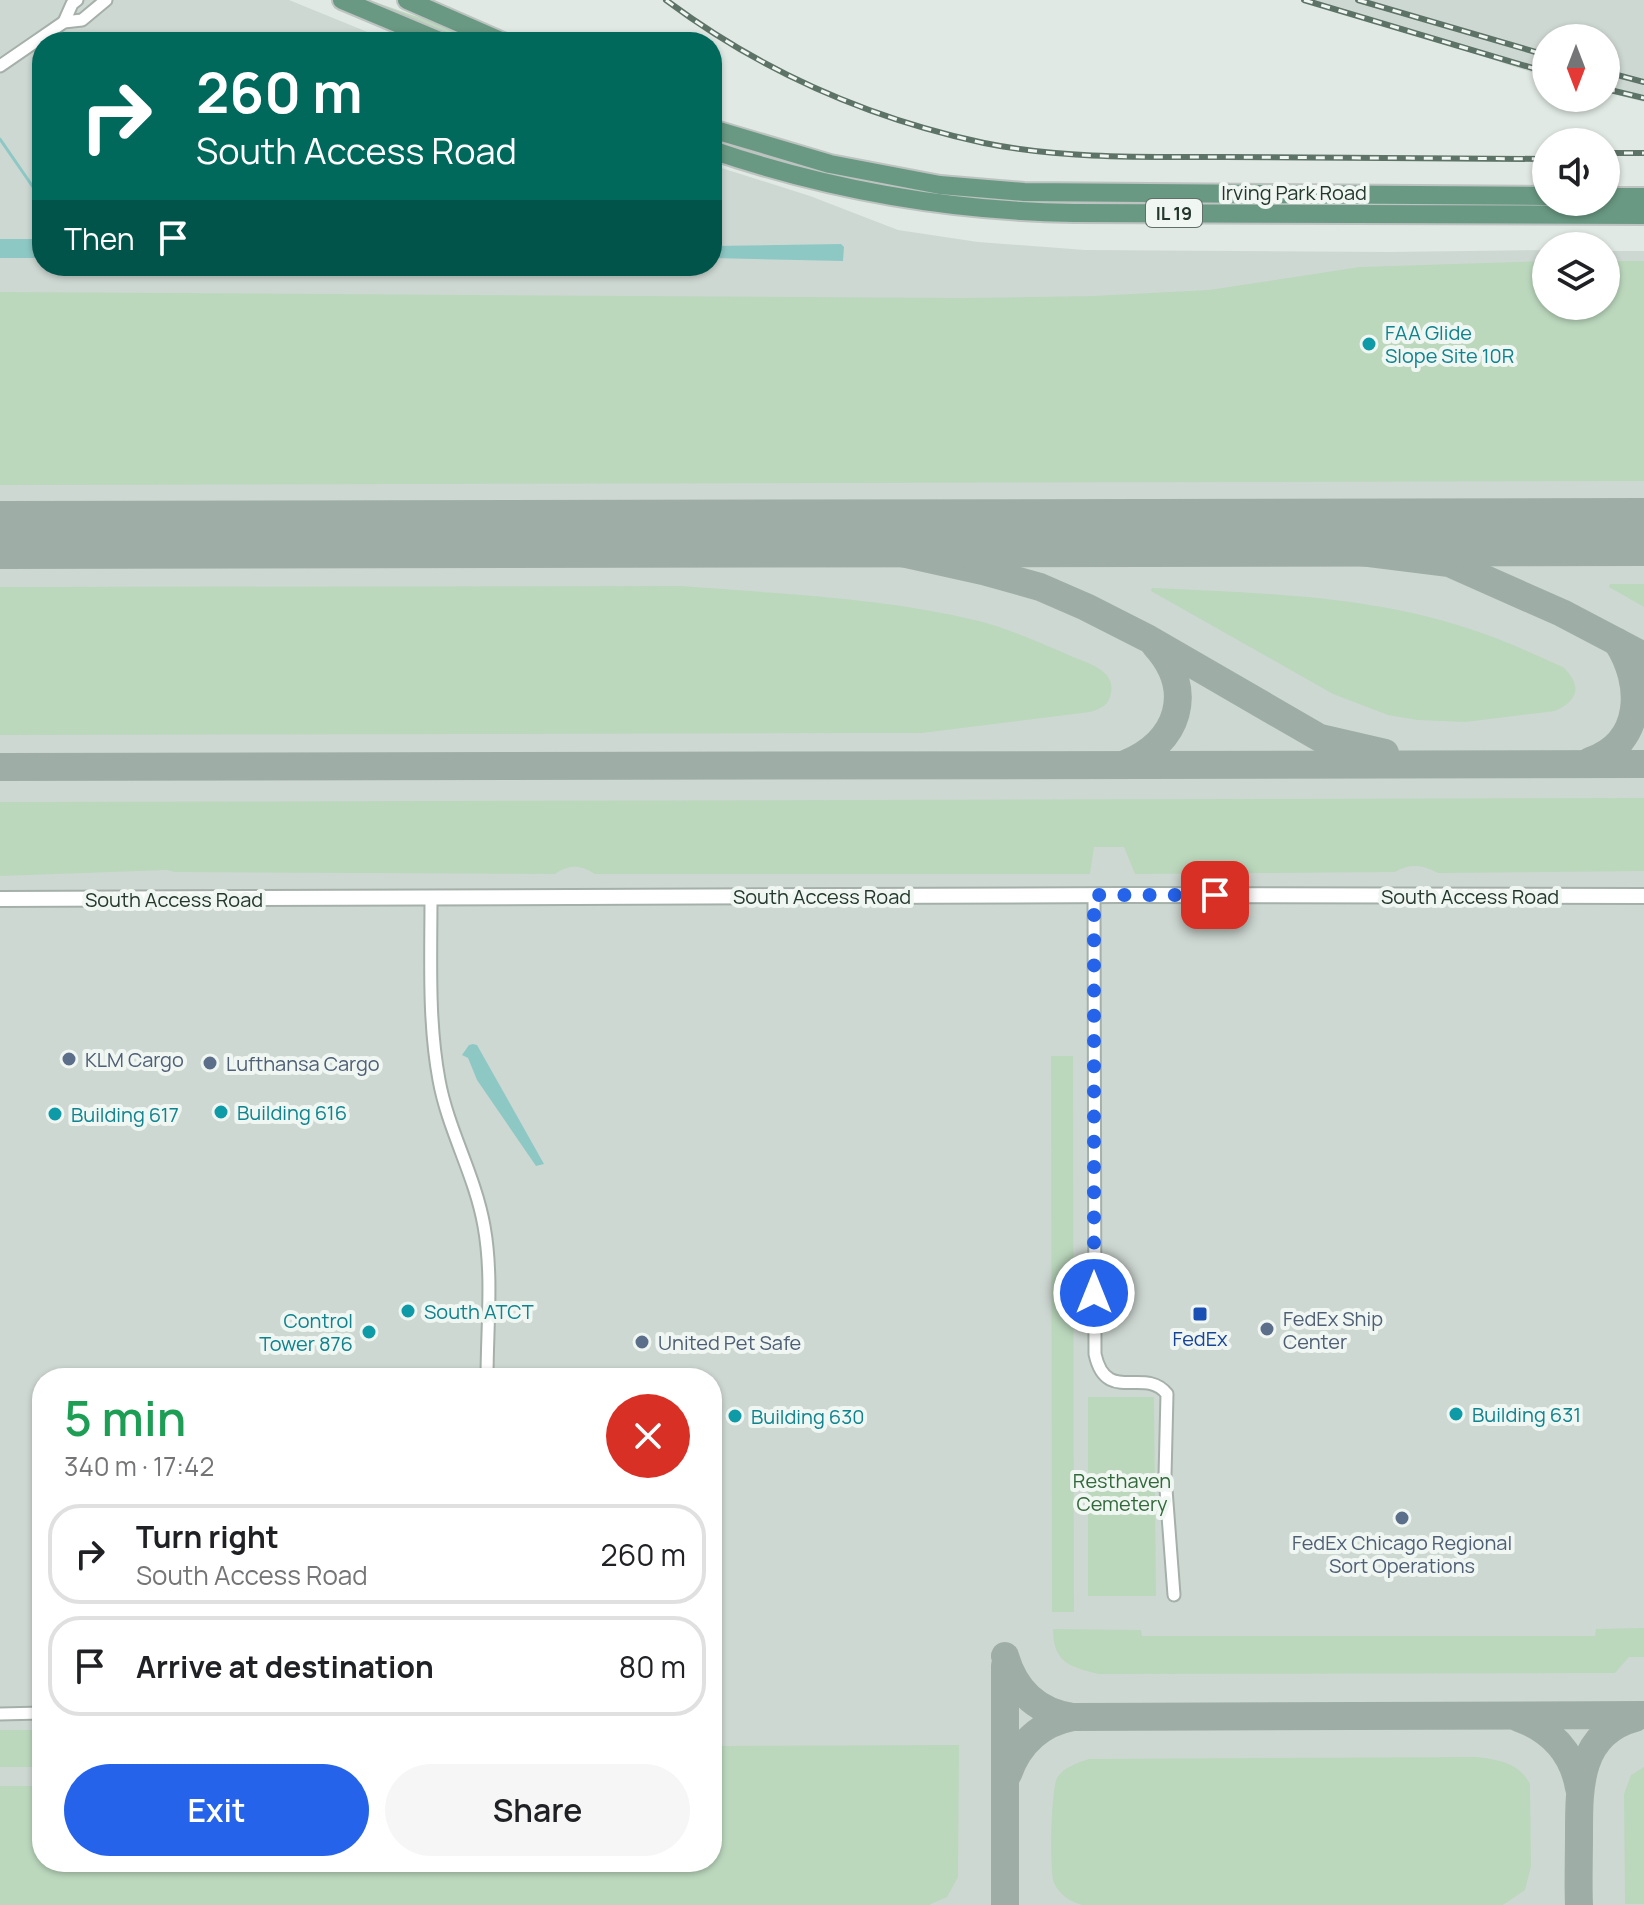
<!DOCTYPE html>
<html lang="en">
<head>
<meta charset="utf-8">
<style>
  :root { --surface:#fff; --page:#f6f6f6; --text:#202124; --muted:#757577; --line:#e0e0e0; --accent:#2563eb }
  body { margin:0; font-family:Manrope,sans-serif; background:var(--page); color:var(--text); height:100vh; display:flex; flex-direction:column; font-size:30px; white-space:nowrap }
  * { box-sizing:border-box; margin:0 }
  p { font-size:26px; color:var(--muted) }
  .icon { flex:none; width:44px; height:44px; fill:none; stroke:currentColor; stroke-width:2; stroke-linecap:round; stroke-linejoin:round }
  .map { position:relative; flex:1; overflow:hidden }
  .panel { position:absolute; left:32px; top:1368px; width:690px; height:504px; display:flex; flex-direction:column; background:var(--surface); border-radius:32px; box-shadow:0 2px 6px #0004 }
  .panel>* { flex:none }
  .top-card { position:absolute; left:32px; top:32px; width:690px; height:244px; border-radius:32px; box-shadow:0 2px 6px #0004; background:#00695c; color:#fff; overflow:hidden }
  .needle { width:52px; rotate:180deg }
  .tools { position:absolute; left:1532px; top:24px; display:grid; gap:16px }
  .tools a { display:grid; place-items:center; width:88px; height:88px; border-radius:50%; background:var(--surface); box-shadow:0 2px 6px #0004; font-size:40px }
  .pin { position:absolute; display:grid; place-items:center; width:68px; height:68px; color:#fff; margin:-34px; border-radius:16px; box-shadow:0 4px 12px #0006 }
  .me { position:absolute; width:88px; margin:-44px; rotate:0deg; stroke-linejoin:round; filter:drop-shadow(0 0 6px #0008) }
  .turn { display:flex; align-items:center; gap:28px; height:168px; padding:0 32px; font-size:36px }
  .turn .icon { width:104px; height:104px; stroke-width:2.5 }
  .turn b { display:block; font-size:56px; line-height:68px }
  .then { display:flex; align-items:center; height:76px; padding:0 32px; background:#0003; gap:16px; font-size:30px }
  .round { display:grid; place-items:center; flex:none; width:84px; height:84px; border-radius:42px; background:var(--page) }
  .headline { display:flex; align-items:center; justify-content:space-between; height:136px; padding:0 32px }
  h1 { font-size:48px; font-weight:600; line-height:60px; color:#1e9e55 }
  .primary-button { display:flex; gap:16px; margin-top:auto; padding:16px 32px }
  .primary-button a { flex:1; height:92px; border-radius:48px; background:var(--accent); color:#fff; font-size:32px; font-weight:600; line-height:92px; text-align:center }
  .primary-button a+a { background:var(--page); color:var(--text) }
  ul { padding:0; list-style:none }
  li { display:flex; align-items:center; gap:24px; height:100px; margin:0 16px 12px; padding:0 16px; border:4px solid var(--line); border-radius:32px }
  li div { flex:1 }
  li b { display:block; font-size:30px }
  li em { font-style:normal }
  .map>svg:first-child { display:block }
  .built { fill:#ced8d2; fill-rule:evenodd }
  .green { fill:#bbd8bd }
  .water { fill:#8ec8c5 }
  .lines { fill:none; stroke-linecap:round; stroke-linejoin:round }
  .stream { stroke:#8ec8c5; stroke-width:3 }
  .taxiway { stroke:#9eaea6; stroke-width:28 }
  .runway { stroke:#9eaea6; stroke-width:68 }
  .minor-casing { stroke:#a4b0a9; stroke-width:15 }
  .tertiary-casing { stroke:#a4b0a9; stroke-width:18 }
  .primary-casing { stroke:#bdc3c0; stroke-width:22 }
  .minor { stroke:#fff; stroke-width:11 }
  .tertiary { stroke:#fff; stroke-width:14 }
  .primary { stroke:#699983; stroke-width:18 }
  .rail-casing { stroke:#5d7368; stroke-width:6 }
  .rail { stroke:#f0f6f1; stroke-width:3; stroke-dasharray:9; stroke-linecap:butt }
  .route { stroke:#2563eb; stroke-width:14; stroke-dasharray:0 25.2 }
  .culture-dot { fill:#0f9aa8; stroke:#f0f6f1; stroke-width:3 }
  .service-dot { fill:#5c6f8a; stroke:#f0f6f1; stroke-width:3 }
  .transit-dot { fill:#1a4fb4; stroke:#f0f6f1; stroke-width:3 }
  .labels { text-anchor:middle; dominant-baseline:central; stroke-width:8; stroke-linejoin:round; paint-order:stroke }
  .shield { fill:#f0f6f1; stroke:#607068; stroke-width:2 }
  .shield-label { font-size:18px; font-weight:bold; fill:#23372d }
  .street-label { font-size:20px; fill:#23372d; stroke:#f0f6f1 }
  .culture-label { font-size:20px; fill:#0d838f; stroke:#f0f6f1; text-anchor:start }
  .service-label { font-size:20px; fill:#4e5e75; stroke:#f0f6f1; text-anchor:start }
  .transit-label { font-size:20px; fill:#164399; stroke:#f0f6f1 }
  .park-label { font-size:20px; fill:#32693b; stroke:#f0f6f1 }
</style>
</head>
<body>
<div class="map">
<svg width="1644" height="1905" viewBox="0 0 1644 1905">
  <rect width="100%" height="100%" fill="#e0e9e3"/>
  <g class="built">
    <path d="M 0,0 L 289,0 L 392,42 L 42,42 L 42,266 L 712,266 L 712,165 L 810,196 L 898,230 L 978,242 L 1085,250 L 1389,252 L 1546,250 L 1546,306 L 1606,306 L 1606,251 L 1644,251 L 1644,1905 L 0,1905 ZM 42,1378 L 712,1378 L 712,1862 L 42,1862 Z"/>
    <path d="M 1309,0 L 1644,0 L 1644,102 L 1606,92 L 1606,38 L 1546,38 L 1546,77 Z"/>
  </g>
  <g class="green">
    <path d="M 361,0 L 369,0 L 490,42 L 461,42 Z"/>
    <path d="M 712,136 L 834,171 L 1272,200 L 1272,207 C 1146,206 1019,211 895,189 C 833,179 773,161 712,143 Z"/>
    <path d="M 1311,201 L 1644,202 L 1644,209 L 1311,207 Z"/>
    <path d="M 1546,261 L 1546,306 L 1606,306 L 1606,261 L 1644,261 L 1644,481 L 0,485 L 0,292 L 960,298 L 1093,296 L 1209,290 L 1360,267 Z"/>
    <path d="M 1610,584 L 1644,584 L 1644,607 L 1609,587 Z"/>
    <path d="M 681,586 C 780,594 882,597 979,621 C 1010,629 1041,643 1071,656 C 1087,663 1116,670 1111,693 C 1109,705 1101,709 1090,712 L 922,733 L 0,735 L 0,587 Z"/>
    <path d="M 1152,588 C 1257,593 1366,595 1467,628 C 1499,638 1532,653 1563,667 C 1582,685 1579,701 1555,711 L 1465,722 L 1417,720 L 1388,715 L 1333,694 L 1151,591 Z"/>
    <path d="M 1644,798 L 1644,871 L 1438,873 C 1422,865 1411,863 1395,872 L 1135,874 L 1124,847 L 1094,847 L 1090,874 L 595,874 C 580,865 570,864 555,874 L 175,872 L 167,870 L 0,876 L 0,802 Z"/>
    <path d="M 1051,1056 L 1073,1056 L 1074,1612 L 1052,1612 Z"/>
    <path d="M 1088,1397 L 1154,1397 L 1156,1596 L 1088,1596 Z"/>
    <path d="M 1644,1628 L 1644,1657 L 1629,1657 L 1615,1673 L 1099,1674 C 1070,1667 1053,1663 1053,1629 L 1141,1630 L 1142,1636 L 1595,1636 L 1596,1629 Z"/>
    <rect x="0" y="1730" width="42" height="37"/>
    <path d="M 959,1745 L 958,1877 L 947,1897 L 929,1905 L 0,1905 L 0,1786 L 42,1786 L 42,1862 L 712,1862 L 712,1746 Z"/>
    <path d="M 1477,1757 C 1500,1760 1519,1763 1530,1784 L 1531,1866 L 1525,1890 L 1503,1905 L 1082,1905 C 1070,1901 1060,1896 1054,1883 C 1049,1871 1051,1790 1057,1778 C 1063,1767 1078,1763 1089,1759 Z"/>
    <path d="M 1644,1767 L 1644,1904 L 1625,1904 L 1624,1794 L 1631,1775 Z"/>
  </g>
  <g class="water">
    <rect x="0" y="239" width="42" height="19"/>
    <path d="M 841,244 L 844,247 L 843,261 L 712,258 L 712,246 Z"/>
    <path d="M 473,1044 L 477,1045 L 544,1164 L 536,1166 L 477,1080 L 468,1058 L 462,1055 L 469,1045 Z"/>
  </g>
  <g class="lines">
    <path class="stream" d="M 0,139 L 42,200"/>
    <g class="taxiway">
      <path d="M 662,533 L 893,551 L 983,571 L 1040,587 L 1086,607 L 1149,639 L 1320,738 L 1385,753"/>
      <path d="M 1146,533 L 1273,541 L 1449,563 L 1562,613 L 1644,656"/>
      <path d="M 1590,761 C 1644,743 1644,683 1617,642"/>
      <path d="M 1125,764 C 1179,743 1196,690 1155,645"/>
      <path d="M 0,767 L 1644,764"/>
      <path d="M 1005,1656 C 1015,1691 1037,1712 1073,1717 L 1644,1715"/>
      <path d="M 1519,1718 C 1552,1730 1573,1753 1579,1788"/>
      <path d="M 1008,1774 C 1019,1743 1041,1723 1073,1717"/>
      <path d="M 1005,1905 L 1005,1666"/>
      <path d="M 1579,1905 C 1578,1882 1579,1859 1579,1836 C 1579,1788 1578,1733 1635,1718"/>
    </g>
    <path class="runway" d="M 0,535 L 1644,532"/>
    <defs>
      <g id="minor">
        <path d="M 64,22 L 72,4 L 77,0"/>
        <path d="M 0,66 L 64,22 L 82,20 L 106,0"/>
        <path d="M 1094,895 L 1095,1354 C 1106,1405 1145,1366 1167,1394 L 1165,1476 L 1174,1595"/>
        <path d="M 431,897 C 431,958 428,1021 439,1080 C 448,1130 475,1175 484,1226 C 493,1275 487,1328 487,1378"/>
        <path d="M 0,1714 L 42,1713"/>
      </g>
      <path id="tertiary" d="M 0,899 L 1124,895 L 1644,896"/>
      <g id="primary">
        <path d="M 342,0 L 442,42"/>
        <path d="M 407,0 L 503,42"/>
        <path d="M 712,129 L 830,164 L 940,185 L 1024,192 L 1546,196"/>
        <path d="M 712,150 C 829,190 950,211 1074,213 L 1644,215"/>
        <path d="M 1606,197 L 1644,197"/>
      </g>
    </defs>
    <use href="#minor" class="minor-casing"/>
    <use href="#tertiary" class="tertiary-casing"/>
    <use href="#primary" class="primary-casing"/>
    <use href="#minor" class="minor"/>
    <use href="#tertiary" class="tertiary"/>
    <use href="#primary" class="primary"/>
    <defs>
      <g id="rail">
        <path d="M 666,0 C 761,71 868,118 984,143 C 1063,159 1145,157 1225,157 C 1332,158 1439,158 1546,159"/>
        <path d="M 1304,0 L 1546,72"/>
        <path d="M 1358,0 L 1546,55"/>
        <path d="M 1606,72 L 1644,82"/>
        <path d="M 1606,89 L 1644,98"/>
        <path d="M 1606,153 L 1644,153"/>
      </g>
    </defs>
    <use href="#rail" class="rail-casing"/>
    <use href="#rail" class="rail"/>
  </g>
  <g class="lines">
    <path class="route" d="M 1094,1293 L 1094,895 L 1215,895"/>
  </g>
  <g class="culture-dot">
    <circle cx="1369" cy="344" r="8"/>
    <circle cx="221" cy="1112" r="8"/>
    <circle cx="55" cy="1114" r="8"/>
    <circle cx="408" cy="1311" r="8"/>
    <circle cx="369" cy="1332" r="8"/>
    <circle cx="1456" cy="1414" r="8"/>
    <circle cx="735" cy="1416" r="8"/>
  </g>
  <g class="service-dot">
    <circle cx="69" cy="1059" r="8"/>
    <circle cx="210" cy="1063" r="8"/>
    <circle cx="1267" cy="1329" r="8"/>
    <circle cx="642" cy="1342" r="8"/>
    <circle cx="1402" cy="1518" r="8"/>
  </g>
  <rect class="transit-dot" x="1192" y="1306" width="16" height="16" rx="4"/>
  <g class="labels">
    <rect class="shield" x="1146" y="199" width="56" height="28" rx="6"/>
    <g class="shield-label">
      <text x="1174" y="213">IL 19</text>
    </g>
    <g class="street-label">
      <text x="1294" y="192">Irving Park Road</text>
      <text x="822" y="896">South Access Road</text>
      <text x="1470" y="896">South Access Road</text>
      <text x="174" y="899">South Access Road</text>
    </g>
    <g class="culture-label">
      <text x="1385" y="332">FAA Glide<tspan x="1385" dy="23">Slope Site 10R</tspan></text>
      <text x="237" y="1112">Building 616</text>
      <text x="71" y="1114">Building 617</text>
      <text x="424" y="1311">South ATCT</text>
      <text x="353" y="1320" text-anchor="end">Control<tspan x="353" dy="23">Tower 876</tspan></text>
      <text x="1472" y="1414">Building 631</text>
      <text x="751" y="1416">Building 630</text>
    </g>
    <g class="service-label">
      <text x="85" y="1059">KLM Cargo</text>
      <text x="226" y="1063">Lufthansa Cargo</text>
      <text x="1283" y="1318">FedEx Ship<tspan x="1283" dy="23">Center</tspan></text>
      <text x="658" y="1342">United Pet Safe</text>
      <text x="1402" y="1542" text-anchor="middle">FedEx Chicago Regional<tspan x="1402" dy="23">Sort Operations</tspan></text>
    </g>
    <g class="transit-label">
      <text x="1200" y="1338">FedEx</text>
    </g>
    <g class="park-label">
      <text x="1122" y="1480">Resthaven<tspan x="1122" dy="23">Cemetery</tspan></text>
    </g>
  </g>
</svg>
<div class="tools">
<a><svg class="needle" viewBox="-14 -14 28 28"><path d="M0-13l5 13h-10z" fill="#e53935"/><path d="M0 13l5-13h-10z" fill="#757577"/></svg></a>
<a><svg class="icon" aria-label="sound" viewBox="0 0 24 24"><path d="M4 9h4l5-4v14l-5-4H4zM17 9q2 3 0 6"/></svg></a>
<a><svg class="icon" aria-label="layers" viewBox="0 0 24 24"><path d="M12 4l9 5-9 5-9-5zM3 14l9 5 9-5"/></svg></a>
</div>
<div class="pin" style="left:1215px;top:895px;background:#d93025"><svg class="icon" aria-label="arrive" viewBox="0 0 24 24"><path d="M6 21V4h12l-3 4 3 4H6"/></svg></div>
<svg class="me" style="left:1094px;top:1293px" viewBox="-20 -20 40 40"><circle r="17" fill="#2563eb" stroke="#fff" stroke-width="3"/><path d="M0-11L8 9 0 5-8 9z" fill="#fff"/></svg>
<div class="top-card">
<div class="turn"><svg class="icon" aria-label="right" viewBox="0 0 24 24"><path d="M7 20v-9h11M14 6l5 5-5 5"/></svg><div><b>260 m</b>South Access Road</div></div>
<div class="then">Then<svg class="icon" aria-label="arrive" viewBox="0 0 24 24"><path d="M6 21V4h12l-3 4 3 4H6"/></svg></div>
</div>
<section class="panel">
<div class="headline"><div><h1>5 min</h1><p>340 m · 17:42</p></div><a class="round" style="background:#d93025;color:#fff"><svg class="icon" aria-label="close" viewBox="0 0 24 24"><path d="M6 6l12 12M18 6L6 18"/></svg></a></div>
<ul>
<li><svg class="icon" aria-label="right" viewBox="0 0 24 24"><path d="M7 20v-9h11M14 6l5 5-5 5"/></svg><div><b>Turn right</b><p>South Access Road</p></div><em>260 m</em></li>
<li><svg class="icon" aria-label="arrive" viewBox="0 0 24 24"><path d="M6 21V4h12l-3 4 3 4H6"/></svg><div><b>Arrive at destination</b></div><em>80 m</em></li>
</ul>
<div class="primary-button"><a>Exit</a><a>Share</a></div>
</section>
</div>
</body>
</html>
